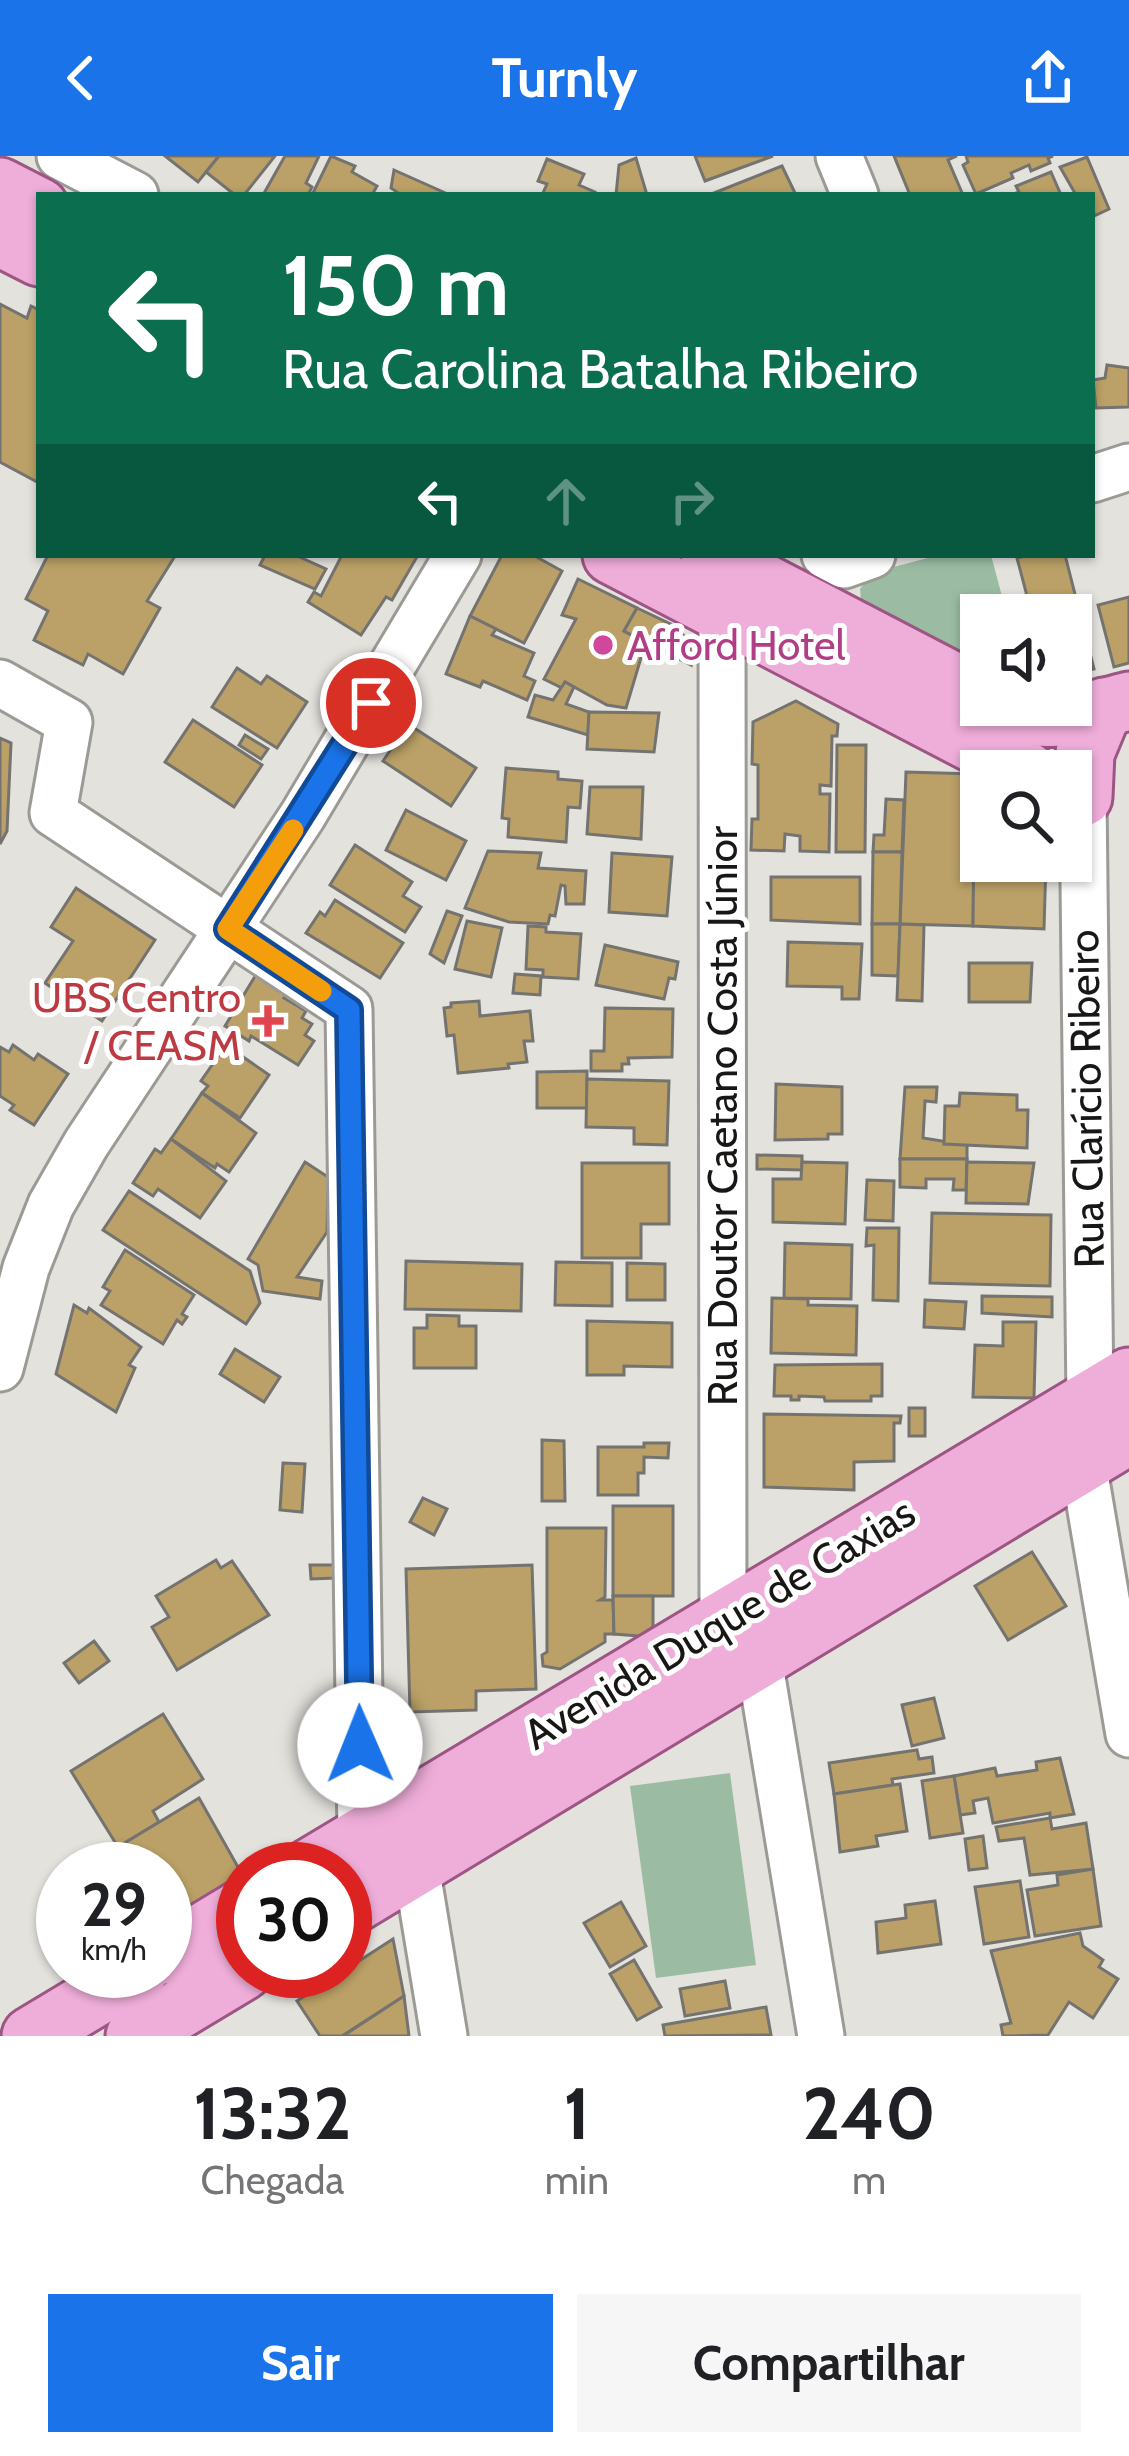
<!DOCTYPE html>
<html lang="pt">
<head>
<meta charset="utf-8">
<style>
  :root { --surface:#fff; --page:#f6f6f6; --text:#202124; --muted:#757577; --accent:#1a73e8 }
  body { margin:0; font-family:Cabin,sans-serif; background:var(--page); color:var(--text); height:100vh; display:flex; flex-direction:column; font-size:45px; white-space:nowrap }
  * { box-sizing:border-box; margin:0 }
  p { font-size:39px; color:var(--muted) }
  .icon { flex:none; width:66px; height:66px; fill:none; stroke:currentColor; stroke-width:2; stroke-linecap:round; stroke-linejoin:round }
  .map { position:relative; height:1880px; overflow:hidden }
  .details { display:flex; flex-direction:column; background:var(--surface); flex:1 }
  .details>* { flex:none }
  .top-card { position:absolute; left:36px; top:36px; width:1059px; height:366px; border-radius:0px; box-shadow:0 3px 9px #0004; background:#0b6e4f; color:#fff; overflow:hidden }
  .fabs { position:absolute; left:960px; top:438px; display:grid; gap:24px }
  .fabs a { display:grid; place-items:center; width:132px; height:132px; border-radius:0px; background:var(--surface); box-shadow:0 3px 9px #0004; font-size:60px }
  .speed { position:absolute; left:36px; top:1686px; display:flex; gap:24px; font-size:60px; font-weight:700; text-align:center }
  .speed>* { display:grid; place-content:center; width:156px; height:156px; border-radius:50%; background:var(--surface); box-shadow:0 3px 9px #0004; line-height:1 }
  .speed small { font-size:30px; font-weight:400 }
  .speed .limit { border:18px solid #d22; background:#fff; color:#111 }
  .pin { position:absolute; display:grid; place-items:center; width:102px; height:102px; color:#fff; margin:-51px; border:6px solid #fff; border-radius:50%; box-shadow:0 3px 12px #0007 }
  .me { position:absolute; width:132px; margin:-66px; rotate:359deg; stroke-linejoin:round; filter:drop-shadow(0 0 9px #0008) }
  .turn { display:flex; align-items:center; gap:42px; height:252px; padding:0 48px; font-size:54px }
  .turn .icon { width:156px; height:156px; stroke-width:2.5 }
  .turn b { display:block; font-size:84px; line-height:102px }
  .lanes { display:flex; align-items:center; height:114px; padding:0 48px; background:#0003; justify-content:center; gap:60px; direction:ltr }
  .lanes .off { opacity:.35 }
  .eta { display:flex; justify-content:space-evenly; align-items:center; height:204px; text-align:center }
  .eta b { font-size:72px; font-weight:700; line-height:84px }
  .button { display:flex; gap:24px; margin-top:auto; padding:24px 48px }
  .button a { flex:1; height:138px; border-radius:0px; background:var(--accent); color:#fff; font-size:48px; font-weight:700; line-height:138px; text-align:center }
  .button a+a { background:var(--page); color:var(--text) }
  header { display:flex; justify-content:space-between; align-items:center; height:156px; padding:0 48px; background:var(--accent); color:#fff; font-size:54px; font-weight:700 }
  .map>svg:first-child { display:block }
  .green { fill:#9bbca3 }
  .building { fill:#bba167; stroke:#75736f; stroke-width:3 }
  .lines { fill:none; stroke-linecap:round; stroke-linejoin:round }
  .minor-casing { stroke:#9c9a95; stroke-width:51 }
  .major-casing { stroke:#9d5584; stroke-width:63 }
  .minor { stroke:#fff; stroke-width:45 }
  .major { stroke:#efadd9; stroke-width:57 }
  .route-casing { stroke:#114b97; stroke-width:30 }
  .route { stroke:#1a73e8; stroke-width:21 }
  .slow { stroke:#f59e0b; stroke-width:21 }
  .hotel-dot { fill:#d1479c; stroke:#fff; stroke-width:4.5 }
  .health-dot { fill:#e0444e; stroke:#fff; stroke-width:4.5 }
  .labels { text-anchor:middle; dominant-baseline:central; stroke-width:10; stroke-linejoin:round; paint-order:stroke }
  .hotel-label { font-size:42px; fill:#b23c85; stroke:#fff; text-anchor:start }
  .health-label { font-size:42px; fill:#be3a42; stroke:#fff; text-anchor:end }
  .street-label { font-size:42px; fill:#181716; stroke:#fff }
</style>
</head>
<body>
<header><svg class="icon" aria-label="back" viewBox="0 0 24 24"><path d="M15 5l-7 7 7 7"/></svg>Turnly<svg class="icon" aria-label="share" viewBox="0 0 24 24"><path d="M12 15V3M7 8l5-5 5 5M5 13v7h14v-7"/></svg></header>
<div class="map">
<svg width="1129" height="1880" viewBox="0 0 1129 1880">
  <rect width="100%" height="100%" fill="#e4e2dd"/>
  <g class="green">
    <path d="M 939,399 L 991,399 L 1007,459 L 981,459 L 981,515 L 862,455 L 860,433 L 871,417 Z"/>
    <path d="M 730,1617 L 756,1809 L 656,1822 L 630,1630 Z"/>
  </g>
  <g class="building">
    <path d="M 165,0 L 219,0 L 198,26 Z"/>
    <path d="M 219,0 L 275,0 L 244,39 L 235,39 L 206,16 Z"/>
    <path d="M 285,0 L 319,0 L 306,27 L 312,31 L 308,39 L 263,39 Z"/>
    <path d="M 331,0 L 355,10 L 352,16 L 377,30 L 372,39 L 312,39 Z"/>
    <path d="M 695,0 L 773,0 L 705,25 Z"/>
    <path d="M 894,0 L 957,0 L 948,4 L 963,39 L 910,39 Z"/>
    <path d="M 966,0 L 1053,0 L 1048,2 L 1050,7 L 1031,15 L 1029,9 L 1011,17 L 1013,22 L 976,38 L 963,9 L 968,6 Z"/>
    <path d="M 1087,1 L 1109,53 L 1094,60 L 1092,39 L 1076,39 L 1060,11 Z"/>
    <path d="M 636,2 L 647,39 L 616,39 L 619,9 Z"/>
    <path d="M 547,3 L 584,18 L 579,29 L 595,36 L 594,39 L 542,39 L 547,28 L 538,25 Z"/>
    <path d="M 782,10 L 796,39 L 709,39 Z"/>
    <path d="M 394,14 L 450,39 L 396,39 L 397,36 L 391,32 Z"/>
    <path d="M 1051,16 L 1061,39 L 1011,39 L 1019,36 L 1016,30 Z"/>
    <path d="M 0,148 L 27,162 L 31,150 L 39,154 L 39,327 L 0,306 Z"/>
    <path d="M 1107,209 L 1129,212 L 1129,251 L 1096,252 L 1093,224 L 1105,222 Z"/>
    <path d="M 48,399 L 175,400 L 147,445 L 160,452 L 123,518 L 88,498 L 83,509 L 34,484 L 48,455 L 26,443 Z"/>
    <path d="M 265,399 L 295,399 L 326,413 L 315,433 L 260,409 Z"/>
    <path d="M 342,399 L 418,399 L 392,444 L 386,441 L 361,479 L 308,446 L 314,436 L 321,440 Z"/>
    <path d="M 502,399 L 533,399 L 562,415 L 524,487 L 470,460 Z"/>
    <path d="M 1029,399 L 1065,399 L 1094,513 L 1071,519 L 1071,459 L 1032,459 L 1017,402 Z"/>
    <path d="M 578,423 L 637,452 L 624,475 L 643,486 L 644,492 L 626,552 L 607,549 L 565,526 L 562,532 L 544,523 L 576,463 L 562,459 Z"/>
    <path d="M 1129,441 L 1129,507 L 1114,511 L 1098,449 Z"/>
    <path d="M 637,452 L 679,472 L 690,490 L 691,509 L 624,475 Z"/>
    <path d="M 470,460 L 496,473 L 492,479 L 534,497 L 524,520 L 535,525 L 527,544 L 483,525 L 480,531 L 446,518 Z"/>
    <path d="M 237,512 L 261,528 L 267,520 L 307,546 L 277,592 L 212,551 Z"/>
    <path d="M 565,526 L 574,531 L 566,548 L 589,556 L 588,579 L 528,561 L 535,539 L 553,544 Z"/>
    <path d="M 796,545 L 838,568 L 837,580 L 832,580 L 831,630 L 820,629 L 820,638 L 830,638 L 829,696 L 800,695 L 800,680 L 785,678 L 784,695 L 751,694 L 752,663 L 758,663 L 758,609 L 752,608 L 753,566 Z"/>
    <path d="M 589,556 L 659,557 L 654,596 L 587,593 Z"/>
    <path d="M 193,564 L 262,609 L 234,651 L 165,606 Z"/>
    <path d="M 408,568 L 476,612 L 451,650 L 383,605 Z"/>
    <path d="M 245,579 L 268,593 L 261,603 L 239,589 Z"/>
    <path d="M 0,582 L 11,587 L 7,675 L 0,688 Z"/>
    <path d="M 837,589 L 866,589 L 865,696 L 836,696 Z"/>
    <path d="M 506,612 L 558,616 L 558,623 L 582,625 L 580,652 L 568,651 L 566,686 L 508,681 L 509,663 L 502,662 Z"/>
    <path d="M 906,616 L 975,618 L 973,770 L 900,768 Z"/>
    <path d="M 590,631 L 643,631 L 641,683 L 587,678 Z"/>
    <path d="M 886,643 L 904,644 L 902,696 L 873,696 L 874,679 L 884,679 Z"/>
    <path d="M 406,654 L 466,685 L 446,724 L 386,694 Z"/>
    <path d="M 974,672 L 981,672 L 981,705 L 1046,705 L 1044,773 L 973,770 Z"/>
    <path d="M 355,689 L 412,726 L 403,740 L 421,751 L 405,776 L 330,729 Z"/>
    <path d="M 488,695 L 541,697 L 538,712 L 586,715 L 584,748 L 566,748 L 565,730 L 561,729 L 555,760 L 550,759 L 548,768 L 509,766 L 465,752 Z"/>
    <path d="M 873,696 L 902,696 L 900,768 L 872,768 Z"/>
    <path d="M 612,697 L 672,701 L 667,760 L 609,756 Z"/>
    <path d="M 771,721 L 860,721 L 860,768 L 771,764 Z"/>
    <path d="M 76,732 L 155,784 L 102,865 L 45,827 L 73,785 L 51,771 Z"/>
    <path d="M 335,744 L 403,787 L 380,822 L 306,777 L 320,756 L 325,760 Z"/>
    <path d="M 447,755 L 462,760 L 444,807 L 430,798 Z"/>
    <path d="M 467,765 L 502,772 L 491,821 L 455,813 Z"/>
    <path d="M 872,768 L 900,768 L 898,820 L 872,819 Z"/>
    <path d="M 900,768 L 924,769 L 922,845 L 897,844 Z"/>
    <path d="M 528,770 L 546,771 L 546,776 L 581,778 L 578,823 L 543,821 L 543,814 L 526,813 Z"/>
    <path d="M 788,786 L 862,788 L 859,843 L 842,843 L 842,831 L 787,830 Z"/>
    <path d="M 605,789 L 678,806 L 675,823 L 669,822 L 664,843 L 596,829 Z"/>
    <path d="M 969,807 L 1032,807 L 1030,846 L 969,846 Z"/>
    <path d="M 257,817 L 288,836 L 284,842 L 306,855 L 302,862 L 312,868 L 305,879 L 314,885 L 298,909 L 251,880 L 249,885 L 225,870 Z"/>
    <path d="M 515,818 L 541,820 L 540,839 L 513,837 Z"/>
    <path d="M 479,845 L 480,860 L 530,855 L 533,885 L 524,885 L 527,906 L 508,908 L 509,912 L 458,917 L 454,879 L 447,880 L 444,852 L 451,851 L 451,847 Z"/>
    <path d="M 605,852 L 673,853 L 672,901 L 628,902 L 629,908 L 622,908 L 622,915 L 591,915 L 591,895 L 604,895 Z"/>
    <path d="M 13,889 L 34,904 L 38,898 L 68,918 L 34,969 L 10,954 L 14,949 L 0,940 L 0,891 L 9,896 Z"/>
    <path d="M 226,889 L 269,919 L 240,962 L 202,937 L 208,930 L 201,925 Z"/>
    <path d="M 587,915 L 587,952 L 537,952 L 537,916 Z"/>
    <path d="M 587,923 L 669,925 L 667,989 L 634,988 L 634,972 L 586,971 Z"/>
    <path d="M 776,928 L 842,931 L 842,978 L 828,978 L 828,983 L 775,984 Z"/>
    <path d="M 905,931 L 937,931 L 936,946 L 925,945 L 923,982 L 967,989 L 967,1003 L 900,1003 Z"/>
    <path d="M 202,937 L 256,977 L 229,1016 L 217,1008 L 215,1012 L 171,983 Z"/>
    <path d="M 960,937 L 1017,939 L 1017,954 L 1028,954 L 1027,992 L 944,988 L 945,950 L 959,950 Z"/>
    <path d="M 171,983 L 226,1025 L 200,1062 L 158,1033 L 153,1040 L 133,1027 L 155,993 L 161,997 Z"/>
    <path d="M 757,999 L 802,1000 L 802,1014 L 757,1013 Z"/>
    <path d="M 900,1003 L 967,1003 L 966,1034 L 953,1034 L 954,1023 L 926,1023 L 926,1032 L 900,1031 Z"/>
    <path d="M 305,1006 L 328,1021 L 327,1076 L 297,1121 L 322,1125 L 320,1143 L 263,1135 L 258,1109 L 248,1103 Z"/>
    <path d="M 802,1006 L 847,1007 L 845,1068 L 773,1066 L 773,1023 L 801,1023 Z"/>
    <path d="M 967,1006 L 1034,1007 L 1028,1048 L 966,1047 Z"/>
    <path d="M 582,1007 L 669,1007 L 669,1068 L 641,1068 L 641,1102 L 582,1102 Z"/>
    <path d="M 867,1024 L 894,1025 L 893,1065 L 865,1064 Z"/>
    <path d="M 129,1035 L 250,1115 L 260,1147 L 246,1168 L 103,1074 Z"/>
    <path d="M 932,1057 L 1051,1059 L 1050,1130 L 930,1127 Z"/>
    <path d="M 867,1072 L 899,1072 L 898,1145 L 873,1144 L 874,1089 L 866,1090 Z"/>
    <path d="M 785,1087 L 852,1089 L 851,1143 L 784,1142 Z"/>
    <path d="M 125,1094 L 194,1139 L 182,1158 L 187,1161 L 182,1168 L 177,1164 L 163,1188 L 101,1149 L 110,1135 L 103,1131 Z"/>
    <path d="M 406,1105 L 522,1108 L 521,1155 L 405,1153 Z"/>
    <path d="M 556,1106 L 612,1107 L 612,1150 L 555,1149 Z"/>
    <path d="M 627,1107 L 665,1108 L 665,1144 L 627,1144 Z"/>
    <path d="M 982,1140 L 1052,1141 L 1052,1161 L 982,1157 Z"/>
    <path d="M 772,1142 L 808,1143 L 808,1149 L 857,1150 L 856,1199 L 771,1197 Z"/>
    <path d="M 925,1144 L 966,1146 L 964,1173 L 924,1171 Z"/>
    <path d="M 74,1149 L 87,1157 L 89,1152 L 141,1191 L 129,1209 L 135,1212 L 116,1256 L 56,1218 Z"/>
    <path d="M 427,1159 L 459,1160 L 459,1170 L 476,1170 L 476,1212 L 414,1212 L 414,1172 L 427,1172 Z"/>
    <path d="M 587,1165 L 672,1167 L 672,1211 L 624,1210 L 624,1219 L 587,1219 Z"/>
    <path d="M 1003,1166 L 1036,1166 L 1034,1242 L 973,1241 L 975,1189 L 1003,1190 Z"/>
    <path d="M 235,1193 L 280,1221 L 264,1246 L 220,1218 Z"/>
    <path d="M 882,1208 L 882,1240 L 871,1240 L 871,1245 L 825,1245 L 824,1241 L 799,1240 L 799,1244 L 791,1244 L 791,1240 L 774,1240 L 775,1209 Z"/>
    <rect x="909" y="1252" width="16" height="28"/>
    <path d="M 764,1258 L 901,1260 L 900,1267 L 894,1267 L 894,1305 L 854,1306 L 854,1334 L 764,1331 Z"/>
    <path d="M 542,1284 L 564,1285 L 565,1345 L 542,1345 Z"/>
    <path d="M 644,1287 L 669,1287 L 668,1302 L 644,1301 L 644,1317 L 638,1317 L 638,1339 L 598,1339 L 598,1291 L 644,1291 Z"/>
    <path d="M 283,1307 L 305,1308 L 302,1356 L 280,1354 Z"/>
    <path d="M 423,1342 L 447,1353 L 434,1379 L 410,1366 Z"/>
    <rect x="613" y="1350" width="60" height="90"/>
    <path d="M 547,1372 L 606,1372 L 605,1441 L 600,1444 L 613,1444 L 614,1478 L 605,1478 L 605,1486 L 560,1513 L 543,1510 L 542,1499 L 547,1496 Z"/>
    <path d="M 1032,1396 L 1066,1450 L 1008,1484 L 975,1430 Z"/>
    <path d="M 216,1404 L 221,1412 L 232,1405 L 269,1459 L 177,1514 L 152,1471 L 169,1461 L 156,1440 Z"/>
    <path d="M 310,1409 L 334,1409 L 335,1422 L 311,1423 Z"/>
    <path d="M 532,1409 L 536,1533 L 476,1535 L 476,1554 L 410,1556 L 406,1413 Z"/>
    <path d="M 613,1440 L 653,1440 L 653,1471 L 639,1480 L 614,1478 Z"/>
    <path d="M 94,1485 L 109,1505 L 79,1527 L 64,1507 Z"/>
    <path d="M 934,1542 L 944,1582 L 912,1590 L 902,1549 Z"/>
    <path d="M 163,1558 L 203,1623 L 153,1655 L 159,1666 L 118,1691 L 71,1615 Z"/>
    <path d="M 917,1594 L 919,1603 L 932,1601 L 934,1617 L 892,1623 L 893,1629 L 834,1638 L 829,1607 Z"/>
    <path d="M 1060,1602 L 1074,1658 L 1050,1662 L 1050,1657 L 993,1667 L 988,1642 L 973,1645 L 975,1657 L 960,1659 L 954,1620 L 995,1612 L 997,1620 L 1037,1614 L 1036,1606 Z"/>
    <path d="M 954,1620 L 963,1677 L 930,1682 L 922,1625 Z"/>
    <path d="M 900,1628 L 907,1675 L 876,1680 L 878,1690 L 840,1696 L 834,1638 Z"/>
    <path d="M 199,1642 L 243,1720 L 165,1766 L 165,1713 L 131,1713 L 118,1691 Z"/>
    <path d="M 1050,1662 L 1052,1673 L 1086,1667 L 1093,1713 L 1030,1719 L 1024,1682 L 999,1685 L 996,1671 Z"/>
    <path d="M 983,1680 L 987,1712 L 969,1714 L 965,1683 Z"/>
    <path d="M 1093,1713 L 1101,1770 L 1035,1780 L 1027,1734 L 1058,1729 L 1057,1719 Z"/>
    <path d="M 1020,1725 L 1029,1781 L 984,1788 L 975,1731 Z"/>
    <path d="M 935,1745 L 941,1788 L 878,1797 L 876,1766 L 906,1762 L 905,1749 Z"/>
    <path d="M 621,1746 L 646,1790 L 610,1811 L 584,1767 Z"/>
    <path d="M 1080,1777 L 1083,1790 L 1103,1804 L 1099,1811 L 1118,1823 L 1093,1862 L 1069,1846 L 1048,1879 L 1003,1880 L 1001,1869 L 1011,1867 L 991,1795 Z"/>
    <path d="M 393,1783 L 404,1840 L 342,1880 L 320,1880 L 297,1845 Z"/>
    <path d="M 634,1804 L 661,1851 L 637,1864 L 610,1818 Z"/>
    <path d="M 725,1825 L 730,1852 L 685,1860 L 680,1833 Z"/>
    <path d="M 404,1840 L 409,1880 L 343,1880 Z"/>
    <path d="M 766,1851 L 771,1879 L 665,1880 L 663,1869 Z"/>
  </g>
  <g class="lines">
    <defs>
      <g id="minor">
        <path d="M 60,0 L 135,39"/>
        <path d="M 839,0 L 855,39"/>
        <path d="M 1092,323 L 1129,311"/>
        <path d="M 825,399 L 844,409 L 872,399"/>
        <path d="M 722,456 L 723,1464"/>
        <path d="M 0,527 L 69,566 L 53,657 L 349,853 L 361,1681"/>
        <path d="M 1083,641 L 1090,1244"/>
        <path d="M 0,1212 L 26,1112 L 51,1049 L 86,988 L 303,659 L 458,399"/>
        <path d="M 1083,1307 L 1129,1578"/>
        <path d="M 759,1503 L 821,1880"/>
        <path d="M 416,1710 L 444,1880"/>
      </g>
      <g id="major">
        <path d="M 0,31 L 39,51"/>
        <path d="M 0,81 L 39,101"/>
        <path d="M 612,399 L 1027,615"/>
        <path d="M 710,399 L 981,540"/>
        <path d="M 999,549 C 1044,573 1082,557 1129,545"/>
        <path d="M 1083,641 L 1085,597 L 1104,551"/>
        <path d="M 308,1713 L 1129,1221"/>
        <path d="M 345,1753 L 1129,1279"/>
        <path d="M 165,1799 L 243,1752"/>
        <path d="M 31,1880 L 139,1815"/>
        <path d="M 135,1880 L 243,1815"/>
      </g>
    </defs>
    <use href="#minor" class="minor-casing"/>
    <use href="#major" class="major-casing"/>
    <use href="#minor" class="minor"/>
    <use href="#major" class="major"/>
  </g>
  <g class="lines">
    <defs>
      <path id="route" d="M 360,1589 L 349,854 L 228,773 L 371,547"/>
    </defs>
    <use href="#route" class="route-casing"/>
    <use href="#route" class="route"/>
    <path class="slow" d="M 293,674 L 228,773 L 321,835"/>
  </g>
  <circle class="hotel-dot" cx="603" cy="489" r="12"/>
  <path class="health-dot" d="M262 847h12v12h12v12h-12v12h-12v-12h-12v-12h12z"/>
  <g class="labels">
    <g class="hotel-label">
      <text x="627" y="489">Afford Hotel</text>
    </g>
    <g class="health-label">
      <text x="241" y="841">UBS Centro<tspan x="241" dy="48">/ CEASM</tspan></text>
    </g>
    <g class="street-label">
      <text transform="translate(1086 943) rotate(-91)">Rua Clarício Ribeiro</text>
      <text transform="translate(722 960) rotate(-90)">Rua Doutor Caetano Costa Júnior</text>
      <text transform="translate(719 1467) rotate(-31)">Avenida Duque de Caxias</text>
    </g>
  </g>
</svg>
<div class="fabs">
<a><svg class="icon" aria-label="sound" viewBox="0 0 24 24"><path d="M4 9h4l5-4v14l-5-4H4zM17 9q2 3 0 6"/></svg></a>
<a><svg class="icon" aria-label="search" viewBox="0 0 24 24"><circle cx="10" cy="10" r="6"/><path d="M15 15l6 6"/></svg></a>
</div>
<div class="speed"><div>29<small>km/h</small></div><div class="limit">30</div></div>
<div class="pin" style="left:371px;top:547px;background:#d93025"><svg class="icon" aria-label="arrive" viewBox="0 0 24 24"><path d="M6 21V4h12l-3 4 3 4H6"/></svg></div>
<svg class="me" style="left:360px;top:1589px" viewBox="-20 -20 40 40"><circle r="19" fill="#fff"/><path d="M0-13L10 11 0 6-10 11z" fill="#1a73e8"/></svg>
<div class="top-card">
<div class="turn"><svg class="icon" aria-label="left" viewBox="0 0 24 24"><path d="M17 20v-9H6M10 6l-5 5 5 5"/></svg><div><b>150 m</b>Rua Carolina Batalha Ribeiro</div></div>
<div class="lanes"><svg class="icon" aria-label="left" viewBox="0 0 24 24"><path d="M17 20v-9H6M10 6l-5 5 5 5"/></svg><svg class="icon off" aria-label="ahead" viewBox="0 0 24 24"><path d="M12 20V5M6 11l6-6 6 6"/></svg><svg class="icon off" aria-label="right" viewBox="0 0 24 24"><path d="M7 20v-9h11M14 6l5 5-5 5"/></svg></div>
</div>
</div>
<section class="details">
<div class="eta">
<div><b>13:32</b><p>Chegada</p></div>
<div><b>1</b><p>min</p></div>
<div><b>240</b><p>m</p></div>
</div>
<div class="button"><a>Sair</a><a>Compartilhar</a></div>
</section>
</body>
</html>
